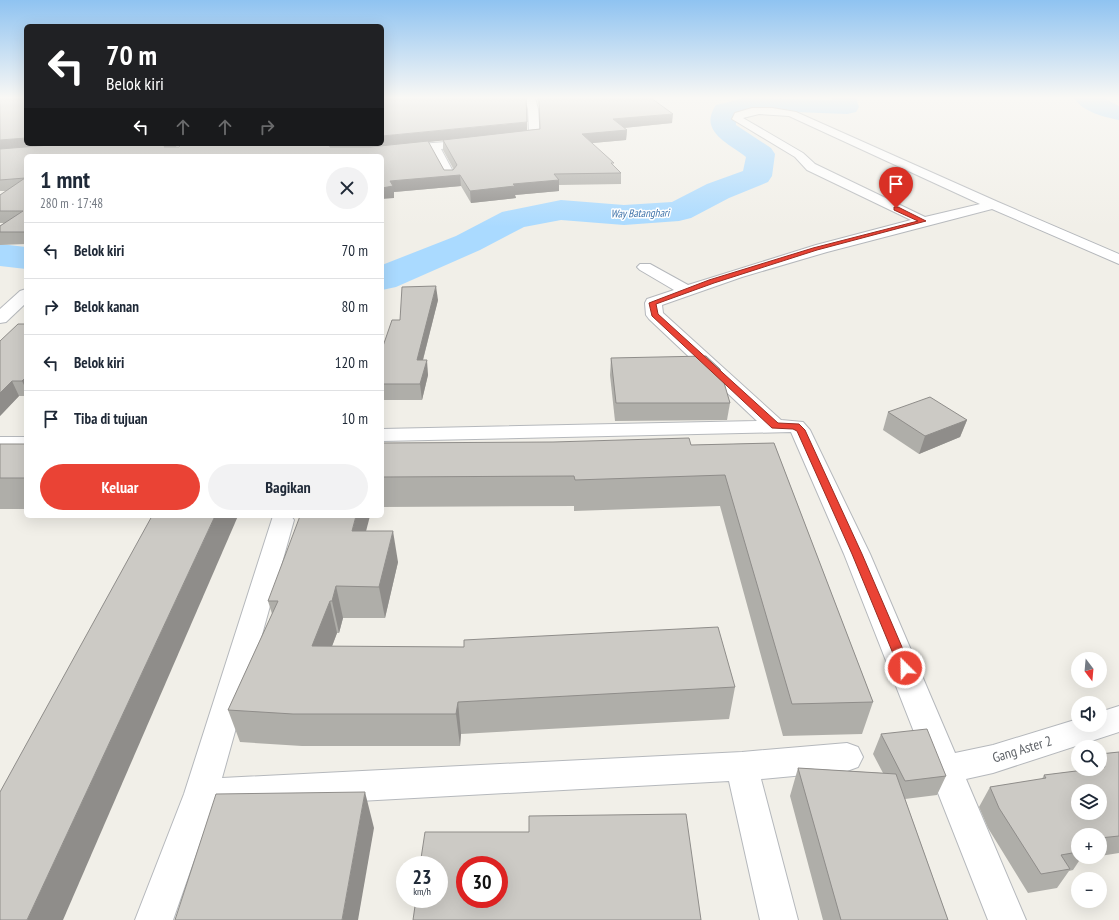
<!DOCTYPE html>
<html lang="id">
<head>
<meta charset="utf-8">
<style>
  :root { --surface:#fff; --page:#f2f2f3; --text:#1f2937; --muted:#747a83; --line:#e0e1e3; --accent:#ea4335 }
  body { margin:0; font-family:"PT Sans Narrow",sans-serif; background:var(--page); color:var(--text); height:100vh; display:flex; flex-direction:column; font-size:15px; white-space:nowrap }
  * { box-sizing:border-box; margin:0 }
  p { font-size:13px; color:var(--muted) }
  .icon { flex:none; width:22px; height:22px; fill:none; stroke:currentColor; stroke-width:2; stroke-linecap:round; stroke-linejoin:round }
  .map { position:relative; flex:1; overflow:hidden }
  .details { position:absolute; left:24px; top:154px; width:360px; height:364px; display:flex; flex-direction:column; background:var(--surface); border-radius:6px; box-shadow:0 4px 16px #0002 }
  .details>* { flex:none }
  .guide { position:absolute; left:24px; top:24px; width:360px; height:122px; border-radius:6px; box-shadow:0 4px 16px #0002; background:#202124; color:#fff; overflow:hidden }
  .needle { width:26px; rotate:164deg }
  .fabs { position:absolute; left:1071px; top:652px; display:grid; gap:8px }
  .fabs a { display:grid; place-items:center; width:36px; height:36px; border-radius:50%; background:var(--surface); box-shadow:0 4px 16px #0002; font-size:20px }
  .speed { position:absolute; left:396px; top:856px; display:flex; gap:8px; font-size:20px; font-weight:700; text-align:center }
  .speed>* { display:grid; place-content:center; width:52px; height:52px; border-radius:50%; background:var(--surface); box-shadow:0 4px 16px #0002; line-height:1 }
  .speed small { font-size:10px; font-weight:400 }
  .speed .limit { border:6px solid #d22; background:#fff; color:#111 }
  .pin { position:absolute; display:grid; place-items:center; width:34px; height:34px; color:#fff; margin:-41px -17px; border-radius:50% 50% 50% 0; rotate:-45deg; box-shadow:0 0 4px #0007 }
  .pin .icon { rotate:45deg }
  .me { position:absolute; width:44px; margin:-22px; rotate:337deg; stroke-linejoin:round; filter:drop-shadow(0 0 3px #0008) }
  .turn { display:flex; align-items:center; gap:14px; height:84px; padding:0 16px; font-size:18px }
  .turn .icon { width:52px; height:52px; stroke-width:2.5 }
  .turn b { display:block; font-size:28px; line-height:34px }
  .lanes { display:flex; align-items:center; height:38px; padding:0 16px; background:#0003; justify-content:center; gap:20px; direction:ltr }
  .lanes .off { opacity:.35 }
  .round { display:grid; place-items:center; flex:none; width:42px; height:42px; border-radius:21px; background:var(--page) }
  .overview { display:flex; align-items:center; justify-content:space-between; height:68px; padding:0 16px }
  h1 { font-size:24px; font-weight:700; line-height:30px }
  .action { display:flex; gap:8px; margin-top:auto; padding:8px 16px }
  .action a { flex:1; height:46px; border-radius:24px; background:var(--accent); color:#fff; font-size:16px; font-weight:700; line-height:46px; text-align:center }
  .action a+a { background:var(--page); color:var(--text) }
  ul { padding:0; list-style:none }
  li { display:flex; align-items:center; gap:12px; height:56px; padding:0 16px; border-top:1px solid var(--line) }
  li div { flex:1 }
  li b { display:block; font-size:15px }
  li em { font-style:normal }
  .map>svg:first-child { display:block }
  .lines { fill:none; stroke-linecap:round; stroke-linejoin:round }
  .river { fill:#aadaff; fill-rule:evenodd }
  .minor-casing { stroke:#b5b8bc; stroke-width:2 }
  .minor { fill:#fff; fill-rule:evenodd }
  .wall { fill:#afaea9; fill-rule:evenodd }
  .shaded-wall { fill:#8f8d8a }
  .building { fill:#cccac5; stroke:#8f8d8a; fill-rule:evenodd }
  .route { fill:#ea4335; stroke:#982c22 }
  .labels { text-anchor:middle; dominant-baseline:central; stroke-width:3; stroke-linejoin:round; paint-order:stroke }
  .far-water-label { font-size:11px; font-style:italic; fill:#4174aa; stroke:#fff }
  .near-street-label { font-size:14px; fill:#5f6368; stroke:#fff }
</style>
</head>
<body>
<div class="map">
<svg width="1119" height="920" viewBox="0 0 1119 920">
  <rect width="100%" height="100%" fill="#f1efe8"/>
  <g class="lines">
    <g class="river">
      <path d="M 744,98 L 832,100 L 831,98 L 856,98 L 859,107 L 856,112 L 847,114 L 769,111 L 736,114 L 736,125 L 771,148 L 775,154 L 772,176 L 768,182 L 729,198 L 691,218 L 679,221 L 624,225 L 561,220 L 524,227 L 480,250 L 396,287 L 382,290 L 382,265 L 456,236 L 502,212 L 561,200 L 624,205 L 672,202 L 707,184 L 743,171 L 746,157 C 728,143 698,131 716,105 Z"/>
      <path d="M 1074,98 L 1104,98 L 1119,106 L 1119,120 C 1104,117 1083,112 1074,98 Z"/>
      <path d="M 0,244 L 26,247 L 26,269 L 0,266 Z"/>
    </g>
    <defs>
      <g id="minor">
        <path d="M 525,98 L 535,98 L 538,109 L 540,136 L 535,139 L 508,141 L 506,139 L 508,137 L 529,133 L 528,109 Z"/>
        <path d="M 752,108 L 772,108 L 796,112 L 998,202 L 1119,254 L 1119,264 L 992,209 L 827,252 L 742,277 L 662,305 L 663,313 L 781,420 L 803,422 L 810,430 L 870,554 L 955,753 L 993,745 L 1078,719 L 1078,725 L 1100,725 L 1100,712 L 1119,706 L 1119,732 L 993,773 L 966,779 L 1026,920 L 988,920 L 844,554 L 791,432 L 382,441 L 382,429 L 757,421 L 649,319 L 646,315 L 645,303 L 647,299 L 674,290 L 640,270 L 637,267 L 640,264 L 650,264 L 688,285 L 816,245 L 911,220 L 807,170 L 795,157 L 732,119 L 735,113 ZM 759,114 L 789,116 L 980,204 L 925,217 L 815,164 L 803,153 L 743,118 Z"/>
        <path d="M 472,140 L 478,143 L 476,145 L 441,149 L 456,177 L 450,181 L 444,177 L 430,150 L 420,150 L 414,147 L 420,144 Z"/>
        <path d="M 26,289 L 26,303 L 6,322 L 0,323 L 0,309 L 20,291 Z"/>
        <rect x="0" y="437" width="26" height="12"/>
        <path d="M 273,516 L 291,516 L 294,520 L 222,778 L 742,752 L 847,743 L 858,747 L 863,757 L 858,767 L 847,771 L 761,779 L 798,920 L 760,920 L 729,781 L 212,809 L 173,920 L 135,920 L 184,794 Z"/>
      </g>
    </defs>
    <use href="#minor" class="minor-casing"/>
    <use href="#minor" class="minor"/>
  </g>
  <g class="wall">
    <path d="M 0,98 L 26,144 L 178,144 L 176,147 L 527,130 L 540,129 L 540,109 L 537,98 L 651,98 L 672,123 L 624,128 L 627,130 L 626,140 L 592,143 L 614,166 L 621,173 L 621,184 L 559,185 L 559,191 L 515,195 L 516,198 L 471,203 L 461,186 L 394,192 L 394,198 L 382,156 L 26,156 L 26,244 L 0,245 L 0,226 L 4,223 L 0,223 L 0,195 L 7,191 L 0,191 ZM 443,140 L 443,150 L 454,170 L 444,170 L 428,142 Z"/>
    <path d="M 438,300 L 423,360 L 428,375 L 422,400 L 382,400 L 382,349 L 400,320 Z"/>
    <path d="M 26,324 L 26,396 L 19,396 L 0,416 Z"/>
    <path d="M 611,358 L 730,403 L 727,420 L 615,421 L 610,375 Z"/>
    <path d="M 888,412 L 967,420 L 960,437 L 919,454 L 883,430 Z"/>
    <path d="M 382,443 L 691,445 L 774,443 L 873,702 L 862,734 L 783,736 L 720,506 L 574,511 L 574,506 L 382,507 Z"/>
    <rect x="0" y="444" width="26" height="65"/>
    <path d="M 366,531 L 398,562 L 385,618 L 343,618 L 339,633 L 337,633 L 332,646 L 735,687 L 729,719 L 461,734 L 460,746 L 302,746 L 240,742 L 228,710 L 272,614 L 268,601 Z"/>
    <path d="M 881,734 L 946,776 L 937,795 L 905,799 L 948,920 L 823,920 L 790,796 L 798,768 L 883,773 L 873,754 Z"/>
    <path d="M 1119,752 L 1119,853 L 1100,856 L 1100,835 L 1078,835 L 1078,857 L 1091,857 L 1081,858 L 1073,870 L 1069,871 L 1057,888 L 1028,893 L 988,828 L 979,807 L 990,787 L 1042,779 L 1044,775 L 1086,770 L 1087,769 L 1100,769 L 1100,754 Z"/>
  </g>
  <g class="shaded-wall">
    <path d="M 673,114 L 672,123 L 613,129 L 613,119 Z"/>
    <path d="M 527,122 L 527,132 L 338,151 L 331,156 L 329,145 L 331,144 L 382,144 L 382,136 Z"/>
    <path d="M 627,130 L 626,140 L 582,144 L 582,134 Z"/>
    <path d="M 26,138 L 26,144 L 80,144 L 0,150 L 0,140 Z"/>
    <path d="M 166,144 L 178,144 L 168,156 L 164,147 Z"/>
    <path d="M 460,175 L 461,186 L 394,192 L 394,198 L 382,199 L 382,188 L 390,181 Z"/>
    <path d="M 559,180 L 559,191 L 515,195 L 516,198 L 471,203 L 470,191 L 513,184 Z"/>
    <path d="M 436,286 L 438,300 L 419,375 L 417,360 Z"/>
    <path d="M 427,360 L 428,375 L 422,400 L 420,384 Z"/>
    <path d="M 26,377 L 26,389 L 22,381 Z"/>
    <path d="M 12,381 L 19,396 L 0,416 L 0,393 Z"/>
    <path d="M 967,420 L 960,437 L 919,454 L 925,436 Z"/>
    <path d="M 215,516 L 238,516 L 63,920 L 27,920 Z"/>
    <path d="M 356,516 L 370,516 L 358,562 L 352,531 Z"/>
    <path d="M 393,531 L 398,562 L 385,618 L 379,587 Z"/>
    <path d="M 336,586 L 343,618 L 339,633 L 332,601 Z"/>
    <path d="M 330,601 L 337,633 L 320,678 L 312,646 Z"/>
    <path d="M 458,702 L 461,734 L 460,746 L 456,714 Z"/>
    <path d="M 365,792 L 374,828 L 358,920 L 342,920 Z"/>
  </g>
  <g class="building">
    <path d="M 0,98 L 26,98 L 26,138 L 0,140 Z"/>
    <path d="M 382,98 L 526,98 L 527,122 L 382,136 Z"/>
    <path d="M 539,98 L 651,98 L 673,114 L 613,119 L 627,130 L 582,134 L 614,163 L 611,163 L 621,173 L 554,174 L 559,180 L 513,184 L 515,186 L 470,191 L 460,175 L 390,181 L 393,186 L 382,188 L 382,156 L 26,156 L 26,232 L 0,232 L 0,226 L 23,211 L 0,211 L 0,195 L 25,178 L 0,180 L 0,149 L 63,144 L 166,144 L 164,147 L 179,147 L 182,144 L 331,144 L 329,145 L 330,147 L 370,147 L 428,141 L 444,170 L 453,170 L 457,165 L 443,140 L 540,129 Z"/>
    <path d="M 436,286 L 417,360 L 427,360 L 420,384 L 382,384 L 382,349 L 392,320 L 400,320 L 402,287 Z"/>
    <path d="M 18,324 L 26,324 L 26,377 L 22,381 L 12,381 L 0,393 L 0,341 Z"/>
    <path d="M 706,356 L 720,369 L 730,403 L 616,403 L 611,358 Z"/>
    <path d="M 930,397 L 967,420 L 925,436 L 888,412 Z"/>
    <path d="M 689,438 L 691,445 L 774,443 L 873,702 L 792,704 L 725,475 L 575,480 L 574,476 L 382,477 L 382,443 L 553,442 Z"/>
    <rect x="0" y="444" width="26" height="34"/>
    <path d="M 152,516 L 215,516 L 47,877 L 27,920 L 0,920 L 0,792 Z"/>
    <path d="M 300,516 L 356,516 L 352,531 L 393,531 L 379,587 L 336,586 L 332,601 L 330,601 L 312,646 L 464,647 L 464,640 L 718,627 L 735,687 L 458,702 L 456,714 L 293,714 L 228,710 L 278,601 L 268,601 Z"/>
    <path d="M 927,729 L 946,776 L 905,781 L 881,734 Z"/>
    <path d="M 1119,752 L 1119,836 L 1100,838 L 1100,835 L 1078,835 L 1078,852 L 1061,855 L 1070,869 L 1041,874 L 999,808 L 990,787 L 1046,778 L 1044,775 L 1092,769 L 1100,769 L 1100,768 L 1105,767 L 1100,760 L 1100,754 ZM 1078,791 L 1100,791 L 1100,813 L 1078,813 Z"/>
    <path d="M 798,768 L 896,774 L 948,920 L 841,920 Z"/>
    <path d="M 365,792 L 342,920 L 175,920 L 216,794 Z"/>
    <path d="M 686,814 L 701,920 L 413,920 L 416,899 L 439,899 L 439,865 L 420,865 L 425,832 L 529,832 L 529,816 ZM 465,865 L 499,865 L 499,899 L 465,899 Z"/>
  </g>
  <linearGradient id="sky" x2="0" y2="1"><stop stop-color="#8fc3f1"/><stop offset="0.43" stop-color="#f9f8f5"/><stop offset="1" stop-color="#f9f8f5" stop-opacity="0"/></linearGradient>
  <rect width="1119" height="227" fill="url(#sky)"/>
  <path class="route" d="M 894,207 L 898,207 L 926,221 L 817,250 L 714,283 L 656,304 L 658,314 L 778,423 L 799,424 L 805,430 L 862,554 L 911,668 L 909,672 L 905,673 L 900,672 L 899,668 L 852,554 L 797,431 L 793,429 L 772,428 L 652,316 L 649,303 L 709,280 L 813,248 L 918,221 L 894,210 Z"/>
  <g class="labels">
    <g class="far-water-label">
      <text transform="translate(640 213) rotate(-1)">Way Batanghari</text>
    </g>
    <g class="near-street-label">
      <text transform="translate(1022 749) rotate(-17)">Gang Aster 2</text>
    </g>
  </g>
</svg>
<div class="fabs">
<a><svg class="needle" viewBox="-14 -14 28 28"><path d="M0-13l5 13h-10z" fill="#e53935"/><path d="M0 13l5-13h-10z" fill="#747a83"/></svg></a>
<a><svg class="icon" aria-label="sound" viewBox="0 0 24 24"><path d="M4 9h4l5-4v14l-5-4H4zM17 9q2 3 0 6"/></svg></a>
<a><svg class="icon" aria-label="search" viewBox="0 0 24 24"><circle cx="10" cy="10" r="6"/><path d="M15 15l6 6"/></svg></a>
<a><svg class="icon" aria-label="layers" viewBox="0 0 24 24"><path d="M12 4l9 5-9 5-9-5zM3 14l9 5 9-5"/></svg></a>
<a>+</a>
<a>−</a>
</div>
<div class="speed"><div>23<small>km/h</small></div><div class="limit">30</div></div>
<div class="pin" style="left:896px;top:208px;background:#d93025"><svg class="icon" aria-label="arrive" viewBox="0 0 24 24"><path d="M6 21V4h12l-3 4 3 4H6"/></svg></div>
<svg class="me" style="left:905px;top:668px" viewBox="-20 -20 40 40"><circle r="17" fill="#ea4335" stroke="#fff" stroke-width="3"/><path d="M0-11L8 9 0 5-8 9z" fill="#fff"/></svg>
<div class="guide">
<div class="turn"><svg class="icon" aria-label="left" viewBox="0 0 24 24"><path d="M17 20v-9H6M10 6l-5 5 5 5"/></svg><div><b>70 m</b>Belok kiri</div></div>
<div class="lanes"><svg class="icon" aria-label="left" viewBox="0 0 24 24"><path d="M17 20v-9H6M10 6l-5 5 5 5"/></svg><svg class="icon off" aria-label="ahead" viewBox="0 0 24 24"><path d="M12 20V5M6 11l6-6 6 6"/></svg><svg class="icon off" aria-label="ahead" viewBox="0 0 24 24"><path d="M12 20V5M6 11l6-6 6 6"/></svg><svg class="icon off" aria-label="right" viewBox="0 0 24 24"><path d="M7 20v-9h11M14 6l5 5-5 5"/></svg></div>
</div>
<section class="details">
<div class="overview"><div><h1>1 mnt</h1><p>280 m · 17:48</p></div><a class="round"><svg class="icon" aria-label="close" viewBox="0 0 24 24"><path d="M6 6l12 12M18 6L6 18"/></svg></a></div>
<ul>
<li><svg class="icon" aria-label="left" viewBox="0 0 24 24"><path d="M17 20v-9H6M10 6l-5 5 5 5"/></svg><div><b>Belok kiri</b></div><em>70 m</em></li>
<li><svg class="icon" aria-label="right" viewBox="0 0 24 24"><path d="M7 20v-9h11M14 6l5 5-5 5"/></svg><div><b>Belok kanan</b></div><em>80 m</em></li>
<li><svg class="icon" aria-label="left" viewBox="0 0 24 24"><path d="M17 20v-9H6M10 6l-5 5 5 5"/></svg><div><b>Belok kiri</b></div><em>120 m</em></li>
<li><svg class="icon" aria-label="arrive" viewBox="0 0 24 24"><path d="M6 21V4h12l-3 4 3 4H6"/></svg><div><b>Tiba di tujuan</b></div><em>10 m</em></li>
</ul>
<div class="action"><a>Keluar</a><a>Bagikan</a></div>
</section>
</div>
</body>
</html>
